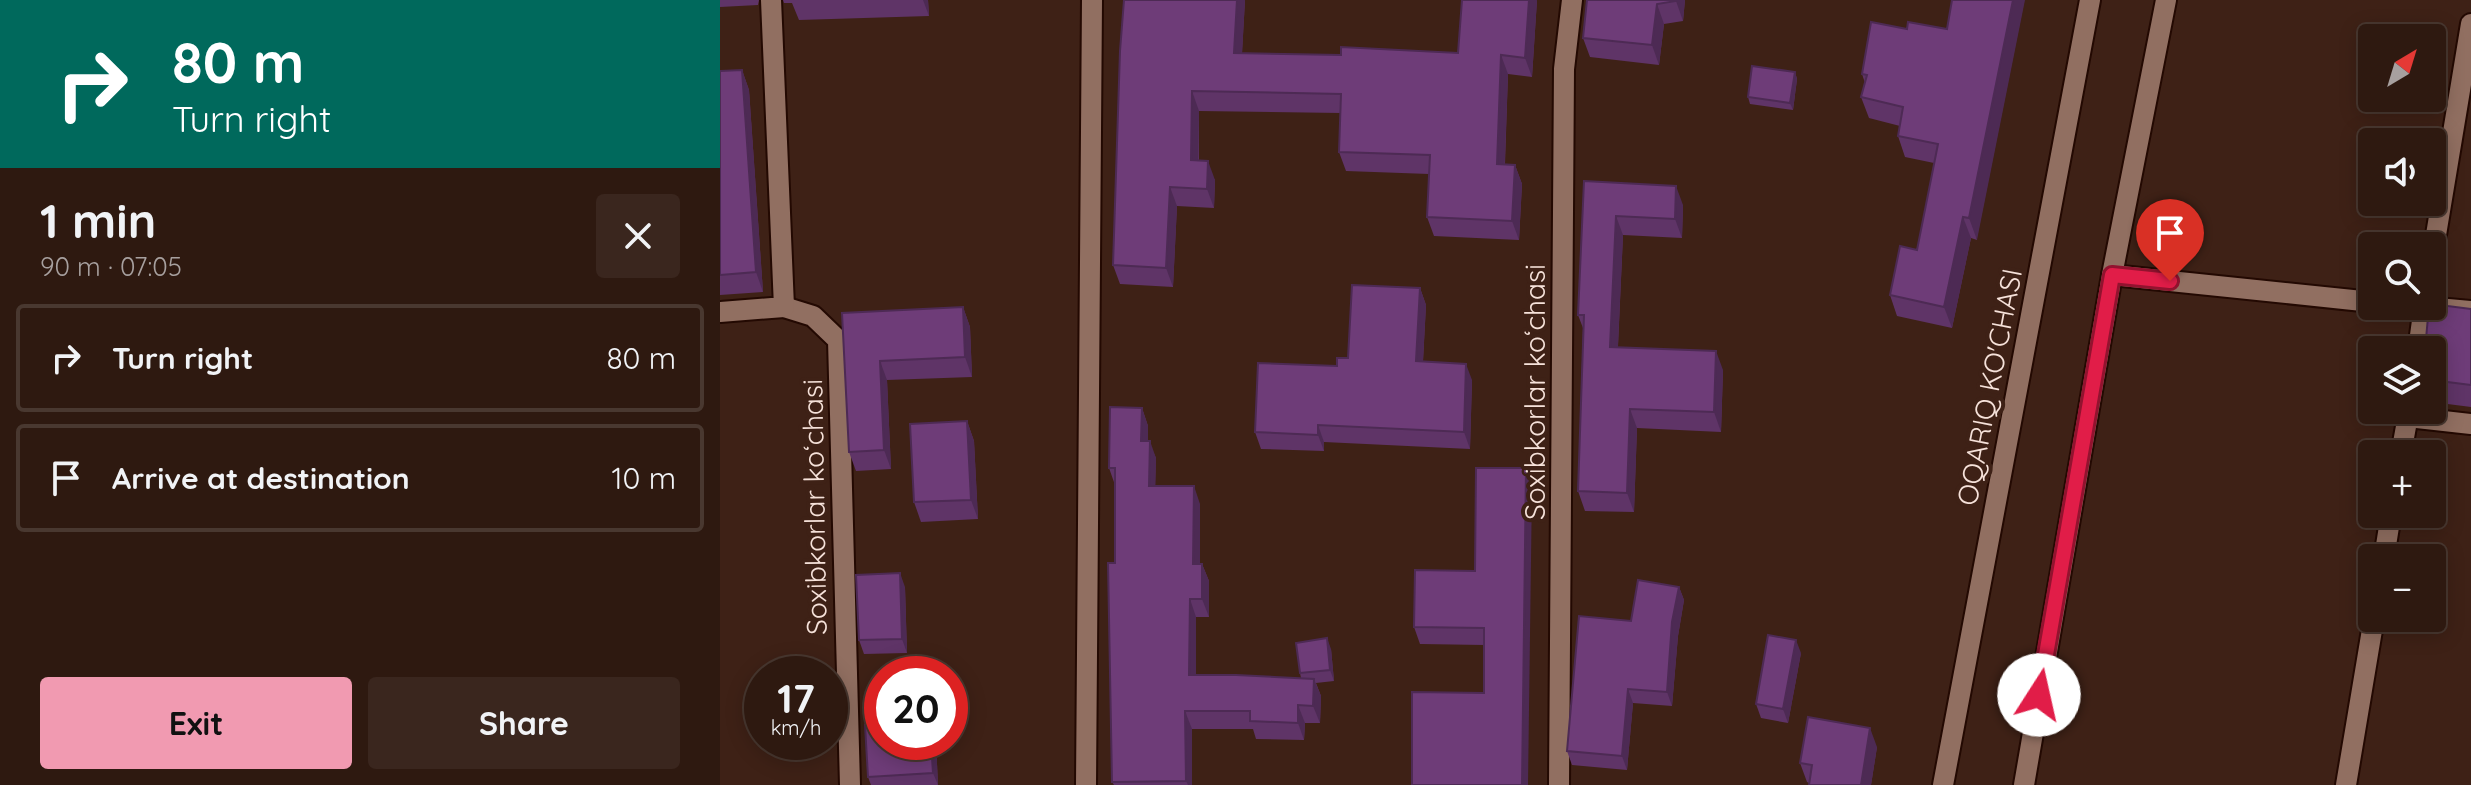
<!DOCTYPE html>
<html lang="en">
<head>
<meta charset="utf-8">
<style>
  :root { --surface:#2e1910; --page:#3a261e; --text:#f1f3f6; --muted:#a7a09f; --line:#493830; --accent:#f19ab1 }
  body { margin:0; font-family:Quicksand,sans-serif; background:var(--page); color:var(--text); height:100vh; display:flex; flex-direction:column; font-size:30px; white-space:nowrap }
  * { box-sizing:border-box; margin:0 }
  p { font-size:26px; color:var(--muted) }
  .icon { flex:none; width:44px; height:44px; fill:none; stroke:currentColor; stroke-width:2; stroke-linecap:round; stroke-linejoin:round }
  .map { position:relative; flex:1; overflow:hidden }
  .panel { display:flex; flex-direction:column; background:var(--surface); width:720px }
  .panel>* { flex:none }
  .top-card { background:#00695c; color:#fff; overflow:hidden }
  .needle { width:52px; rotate:38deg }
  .buttons { position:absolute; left:1638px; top:24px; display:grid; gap:16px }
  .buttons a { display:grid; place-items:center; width:88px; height:88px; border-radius:8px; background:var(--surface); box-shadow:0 4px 20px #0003,0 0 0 2px var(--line); font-size:40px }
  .speed { position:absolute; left:24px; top:656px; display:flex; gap:16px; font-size:40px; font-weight:700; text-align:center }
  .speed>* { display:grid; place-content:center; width:104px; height:104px; border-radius:50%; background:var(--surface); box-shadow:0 4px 20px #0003,0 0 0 2px var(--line); line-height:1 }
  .speed small { font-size:20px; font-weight:400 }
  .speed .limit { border:12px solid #d22; background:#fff; color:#111 }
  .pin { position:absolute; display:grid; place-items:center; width:68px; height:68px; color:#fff; margin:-82px -34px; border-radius:50% 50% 50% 0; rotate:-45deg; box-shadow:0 0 8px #0007 }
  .pin .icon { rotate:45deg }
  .me { position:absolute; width:88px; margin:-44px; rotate:10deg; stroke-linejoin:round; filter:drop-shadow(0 0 6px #0008) }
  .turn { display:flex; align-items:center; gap:28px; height:168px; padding:0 40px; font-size:36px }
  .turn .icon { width:104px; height:104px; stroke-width:2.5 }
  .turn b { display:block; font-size:56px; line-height:68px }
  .round { display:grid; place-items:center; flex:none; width:84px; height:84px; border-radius:8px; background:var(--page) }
  .headline { display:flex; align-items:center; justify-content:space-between; height:136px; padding:0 40px }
  h1 { font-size:48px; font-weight:700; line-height:60px }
  .primary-button { display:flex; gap:16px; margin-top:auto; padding:16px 40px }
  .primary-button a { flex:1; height:92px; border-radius:8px; background:var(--accent); color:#111; font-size:32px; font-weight:700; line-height:92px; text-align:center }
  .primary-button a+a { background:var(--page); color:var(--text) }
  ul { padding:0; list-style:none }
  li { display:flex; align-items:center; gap:24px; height:108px; margin:0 16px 12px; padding:0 24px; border:4px solid var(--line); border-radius:8px }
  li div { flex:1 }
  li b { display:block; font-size:30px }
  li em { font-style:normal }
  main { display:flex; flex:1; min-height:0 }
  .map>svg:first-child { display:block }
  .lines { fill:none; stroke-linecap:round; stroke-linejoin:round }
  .lane-casing { stroke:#230902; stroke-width:24 }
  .street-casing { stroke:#230902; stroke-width:24 }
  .lane { stroke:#916f61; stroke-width:20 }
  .street { stroke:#916f61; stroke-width:20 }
  .wall { fill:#5f3467 }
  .shaded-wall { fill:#4d2a54 }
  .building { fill:#6e3c78; stroke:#4d2a54; stroke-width:2 }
  .route-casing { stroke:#92132f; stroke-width:20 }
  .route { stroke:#e11d48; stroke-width:14 }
  .labels { text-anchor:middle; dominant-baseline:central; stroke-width:8; stroke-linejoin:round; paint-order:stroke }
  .street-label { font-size:28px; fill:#f6e2da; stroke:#3e2116 }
</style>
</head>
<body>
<main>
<section class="panel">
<div class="top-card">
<div class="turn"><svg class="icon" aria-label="right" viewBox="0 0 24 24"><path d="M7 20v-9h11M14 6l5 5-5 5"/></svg><div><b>80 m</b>Turn right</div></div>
</div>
<div class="headline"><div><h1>1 min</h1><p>90 m · 07:05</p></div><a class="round"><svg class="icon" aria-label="close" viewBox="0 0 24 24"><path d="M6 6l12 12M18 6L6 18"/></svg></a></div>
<ul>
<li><svg class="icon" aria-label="right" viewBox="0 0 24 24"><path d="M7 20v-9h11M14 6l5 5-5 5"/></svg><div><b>Turn right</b></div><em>80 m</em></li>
<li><svg class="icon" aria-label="arrive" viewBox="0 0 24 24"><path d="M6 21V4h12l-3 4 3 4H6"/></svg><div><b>Arrive at destination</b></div><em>10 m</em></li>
</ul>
<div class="primary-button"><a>Exit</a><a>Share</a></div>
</section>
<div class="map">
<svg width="1751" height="785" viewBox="0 0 1751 785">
  <rect width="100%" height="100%" fill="#3e2116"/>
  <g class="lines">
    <defs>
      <g id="lane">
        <path d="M 1712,259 L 1751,24"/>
        <path d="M 1392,275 L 1652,302"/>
        <path d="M 1695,306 L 1751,311"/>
        <path d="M 1698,350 L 1704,306"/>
        <path d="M 1688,417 L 1751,424"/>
        <path d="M 1681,454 L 1689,410"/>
        <path d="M 1664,558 L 1671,514"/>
        <path d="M 1304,785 L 1392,275 L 1446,0"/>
        <path d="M 1626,785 L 1654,618"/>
      </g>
      <g id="street">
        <path d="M 64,307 L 93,316 L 118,340 L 130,785"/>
        <path d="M 0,312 L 64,307 L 51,0"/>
        <path d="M 366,785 L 372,0"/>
        <path d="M 839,785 L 844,69 L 852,0"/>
        <path d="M 1223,785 L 1370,0"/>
      </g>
    </defs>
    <use href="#lane" class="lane-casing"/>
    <use href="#street" class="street-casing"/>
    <use href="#lane" class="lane"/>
    <use href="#street" class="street"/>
  </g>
  <g class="wall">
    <path d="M 0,0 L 39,0 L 38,5 L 0,7 Z"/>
    <path d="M 63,0 L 208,0 L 209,16 L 79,20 L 72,3 L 64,3 Z"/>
    <path d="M 404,0 L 525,0 L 522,53 L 621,55 L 738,53 L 817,0 L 812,77 L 788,74 L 785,164 L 795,165 L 802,184 L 799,240 L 714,236 L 707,217 L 709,174 L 626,171 L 619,152 L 621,113 L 479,111 L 479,161 L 495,180 L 494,208 L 457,206 L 453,287 L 400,284 L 393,265 Z"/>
    <path d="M 867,0 L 965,0 L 963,21 L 944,24 L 939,65 L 870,57 L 863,38 Z"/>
    <path d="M 1187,29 L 1227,29 L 1257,240 L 1251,238 L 1232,328 L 1177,316 L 1170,295 L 1197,250 L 1214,163 L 1185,157 L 1178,136 L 1180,126 L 1149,118 L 1141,97 L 1145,83 L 1142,74 Z"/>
    <path d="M 22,70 L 29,90 L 43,292 L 0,295 L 0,71 Z"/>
    <path d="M 1075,72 L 1077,79 L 1073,110 L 1030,104 L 1028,97 Z"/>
    <path d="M 864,181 L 963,205 L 962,238 L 903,235 L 898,347 L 1003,370 L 1001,432 L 917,428 L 914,512 L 865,511 L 858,491 L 863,328 L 858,315 Z"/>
    <path d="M 700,288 L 706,305 L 703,362 L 752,380 L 750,449 L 604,442 L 604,451 L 541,449 L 535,432 L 628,358 Z"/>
    <path d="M 243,307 L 250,327 L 252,377 L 167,380 L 171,469 L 136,471 L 129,452 L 122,313 Z"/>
    <path d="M 1751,309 L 1751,407 L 1712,402 L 1712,350 Z"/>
    <path d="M 422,408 L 428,426 L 428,441 L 436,458 L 435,486 L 480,504 L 480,564 L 482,564 L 489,581 L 489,617 L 476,617 L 476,675 L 581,678 L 580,673 L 611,649 L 614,681 L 596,683 L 601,696 L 600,723 L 585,723 L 584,740 L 536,739 L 533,729 L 472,729 L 472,785 L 394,785 L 392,782 L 395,485 L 389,468 Z"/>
    <path d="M 247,421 L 254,441 L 258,519 L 201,522 L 194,502 Z"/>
    <path d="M 806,468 L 812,486 L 764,693 L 764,645 L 700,644 L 694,627 L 755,571 Z"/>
    <path d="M 185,587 L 187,653 L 144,654 L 139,640 Z"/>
    <path d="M 959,587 L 964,600 L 958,636 L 952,706 L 913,703 L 907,770 L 852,765 L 847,751 L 911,621 Z"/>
    <path d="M 1081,653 L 1068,723 L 1041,718 L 1036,704 Z"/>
    <path d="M 216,742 L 218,785 L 151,785 L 148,777 Z"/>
    <path d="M 1157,747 L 1151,785 L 1089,785 L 1089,783 L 1087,782 L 1080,763 Z"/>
  </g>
  <g class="shaded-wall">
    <path d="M 203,0 L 208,0 L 209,16 Z"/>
    <path d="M 517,0 L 525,0 L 521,72 L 514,53 Z"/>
    <path d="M 809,0 L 817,0 L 812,77 L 805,58 Z"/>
    <path d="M 956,0 L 965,0 L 963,21 L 956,1 Z"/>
    <path d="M 1293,0 L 1305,0 L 1257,240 L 1249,218 Z"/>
    <path d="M 937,4 L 944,24 L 939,65 L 932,45 Z"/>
    <path d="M 781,55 L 788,74 L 784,183 L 777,164 Z"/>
    <path d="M 22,70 L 29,90 L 43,292 L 36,272 Z"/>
    <path d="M 1075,72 L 1077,79 L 1073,110 L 1070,103 Z"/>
    <path d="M 472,91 L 479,111 L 478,180 L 471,160 Z"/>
    <path d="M 488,161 L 495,180 L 494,208 L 487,189 Z"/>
    <path d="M 795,165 L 802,184 L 799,240 L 792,221 Z"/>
    <path d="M 956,186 L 963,205 L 962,238 L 955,219 Z"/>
    <path d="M 450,187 L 457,206 L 453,287 L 446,268 Z"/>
    <path d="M 896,216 L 903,235 L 897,366 L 890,347 Z"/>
    <path d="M 1243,217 L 1251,238 L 1232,328 L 1224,307 Z"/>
    <path d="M 700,288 L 706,305 L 702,378 L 696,361 Z"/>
    <path d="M 243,307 L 250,327 L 252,377 L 245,357 Z"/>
    <path d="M 996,351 L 1003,370 L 1001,432 L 994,412 Z"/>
    <path d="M 160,361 L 167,380 L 171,469 L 164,450 Z"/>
    <path d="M 746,364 L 752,380 L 750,449 L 744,432 Z"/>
    <path d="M 422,408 L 428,426 L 428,458 L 421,441 Z"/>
    <path d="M 910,409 L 917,428 L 914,512 L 907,493 Z"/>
    <path d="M 247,421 L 254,441 L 258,519 L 251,500 Z"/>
    <path d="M 598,425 L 604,442 L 604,451 L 598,435 Z"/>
    <path d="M 430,441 L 436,458 L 435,503 L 429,486 Z"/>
    <path d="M 806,468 L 812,486 L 808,785 L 802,785 Z"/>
    <path d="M 474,486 L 480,504 L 480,581 L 473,564 Z"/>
    <path d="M 482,564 L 489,581 L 489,617 L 482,599 Z"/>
    <path d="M 180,573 L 185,587 L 187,653 L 182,639 Z"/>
    <path d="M 959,587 L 964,600 L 958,636 L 952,706 L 947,692 L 952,622 Z"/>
    <path d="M 470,599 L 476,617 L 476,693 L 469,675 Z"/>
    <path d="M 607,638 L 611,649 L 614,681 L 610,670 Z"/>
    <path d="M 1076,640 L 1081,653 L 1068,723 L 1063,709 Z"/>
    <path d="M 594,679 L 601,696 L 600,723 L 593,706 Z"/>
    <path d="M 908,689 L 913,703 L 907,770 L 902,756 Z"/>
    <path d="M 578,705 L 585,723 L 584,740 L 578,723 Z"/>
    <path d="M 465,711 L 472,729 L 472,785 L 468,785 L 466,781 Z"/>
    <path d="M 1150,728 L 1157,747 L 1151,785 L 1141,785 Z"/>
    <path d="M 211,742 L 216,742 L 218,785 L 213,773 Z"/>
  </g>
  <g class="building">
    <path d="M 404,0 L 517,0 L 514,53 L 621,55 L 621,47 L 738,53 L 742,0 L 809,0 L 805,58 L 781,55 L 777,164 L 795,165 L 792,221 L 707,217 L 710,155 L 619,152 L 621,94 L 472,91 L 471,160 L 488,161 L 487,189 L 450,187 L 446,268 L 393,265 L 400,51 Z"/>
    <path d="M 867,0 L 956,0 L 956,1 L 937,4 L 932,45 L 863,38 Z"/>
    <path d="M 1232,0 L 1293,0 L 1249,218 L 1243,217 L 1224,307 L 1170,295 L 1180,246 L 1197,250 L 1218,144 L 1178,136 L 1183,107 L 1141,97 L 1147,75 L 1142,74 L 1151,22 L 1187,29 L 1188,22 L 1227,29 Z"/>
    <path d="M 1032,66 L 1075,72 L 1070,103 L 1028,97 Z"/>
    <path d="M 22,70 L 36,272 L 0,275 L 0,71 Z"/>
    <path d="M 864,181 L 956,186 L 955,219 L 896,216 L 890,347 L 996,351 L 994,412 L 910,409 L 907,493 L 858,491 L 864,315 L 858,315 Z"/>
    <path d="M 632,285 L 700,288 L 696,361 L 746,364 L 744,432 L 598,425 L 598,435 L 535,432 L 538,363 L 617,366 L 617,358 L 628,358 Z"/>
    <path d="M 1712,304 L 1751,309 L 1751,385 L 1712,380 L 1712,350 L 1705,350 L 1709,306 L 1712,306 Z"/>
    <path d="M 243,307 L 245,357 L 160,361 L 164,450 L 129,452 L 122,313 Z"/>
    <path d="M 390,407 L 422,408 L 421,441 L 430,441 L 429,486 L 474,486 L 473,564 L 482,564 L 482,599 L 470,599 L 469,675 L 516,675 L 594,679 L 593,706 L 578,705 L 578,723 L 530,721 L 530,711 L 465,711 L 466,781 L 392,782 L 388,563 L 395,563 L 395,468 L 389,468 Z"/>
    <path d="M 247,421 L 251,500 L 194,502 L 190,424 Z"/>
    <path d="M 756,468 L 806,468 L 802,785 L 692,785 L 692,692 L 764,693 L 764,628 L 694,627 L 695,570 L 755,571 Z"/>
    <path d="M 180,573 L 182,639 L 139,640 L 136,575 Z"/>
    <path d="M 918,580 L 959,587 L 952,622 L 947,692 L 908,689 L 902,756 L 847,751 L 859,616 L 911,621 Z"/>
    <path d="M 1048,635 L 1076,640 L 1063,709 L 1036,704 Z"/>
    <path d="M 607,638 L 610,670 L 580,673 L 576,643 Z"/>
    <path d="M 1088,717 L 1150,728 L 1141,785 L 1089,785 L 1092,765 L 1080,763 Z"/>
    <path d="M 162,724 L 162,742 L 211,742 L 213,773 L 148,777 L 145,725 Z"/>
  </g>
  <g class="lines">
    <defs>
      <path id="route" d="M 1319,695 L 1392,275 L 1450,281"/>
    </defs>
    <use href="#route" class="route-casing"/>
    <use href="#route" class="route"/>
  </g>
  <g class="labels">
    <g class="street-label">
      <text transform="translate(1269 387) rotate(-79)">OQARIQ KO'CHASI</text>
      <text transform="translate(814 392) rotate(-90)">Soxibkorlar koʻchasi</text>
      <text transform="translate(94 507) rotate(-91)">Soxibkorlar koʻchasi</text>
    </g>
  </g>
</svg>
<div class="buttons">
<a><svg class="needle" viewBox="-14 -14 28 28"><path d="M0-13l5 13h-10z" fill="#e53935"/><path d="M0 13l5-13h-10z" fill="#a7a09f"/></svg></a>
<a><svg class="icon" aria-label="sound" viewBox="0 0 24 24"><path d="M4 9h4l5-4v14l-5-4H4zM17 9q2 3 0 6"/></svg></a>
<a><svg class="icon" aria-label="search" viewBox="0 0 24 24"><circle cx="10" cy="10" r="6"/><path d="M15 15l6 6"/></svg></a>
<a><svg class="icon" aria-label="layers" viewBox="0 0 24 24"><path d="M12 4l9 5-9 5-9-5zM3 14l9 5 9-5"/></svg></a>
<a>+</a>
<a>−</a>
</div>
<div class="speed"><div>17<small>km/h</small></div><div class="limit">20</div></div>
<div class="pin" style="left:1450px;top:281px;background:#d93025"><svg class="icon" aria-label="arrive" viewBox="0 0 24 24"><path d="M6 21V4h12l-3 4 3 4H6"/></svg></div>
<svg class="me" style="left:1319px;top:695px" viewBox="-20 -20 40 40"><circle r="19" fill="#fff"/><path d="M0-13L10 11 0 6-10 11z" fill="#e11d48"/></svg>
</div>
</main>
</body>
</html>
